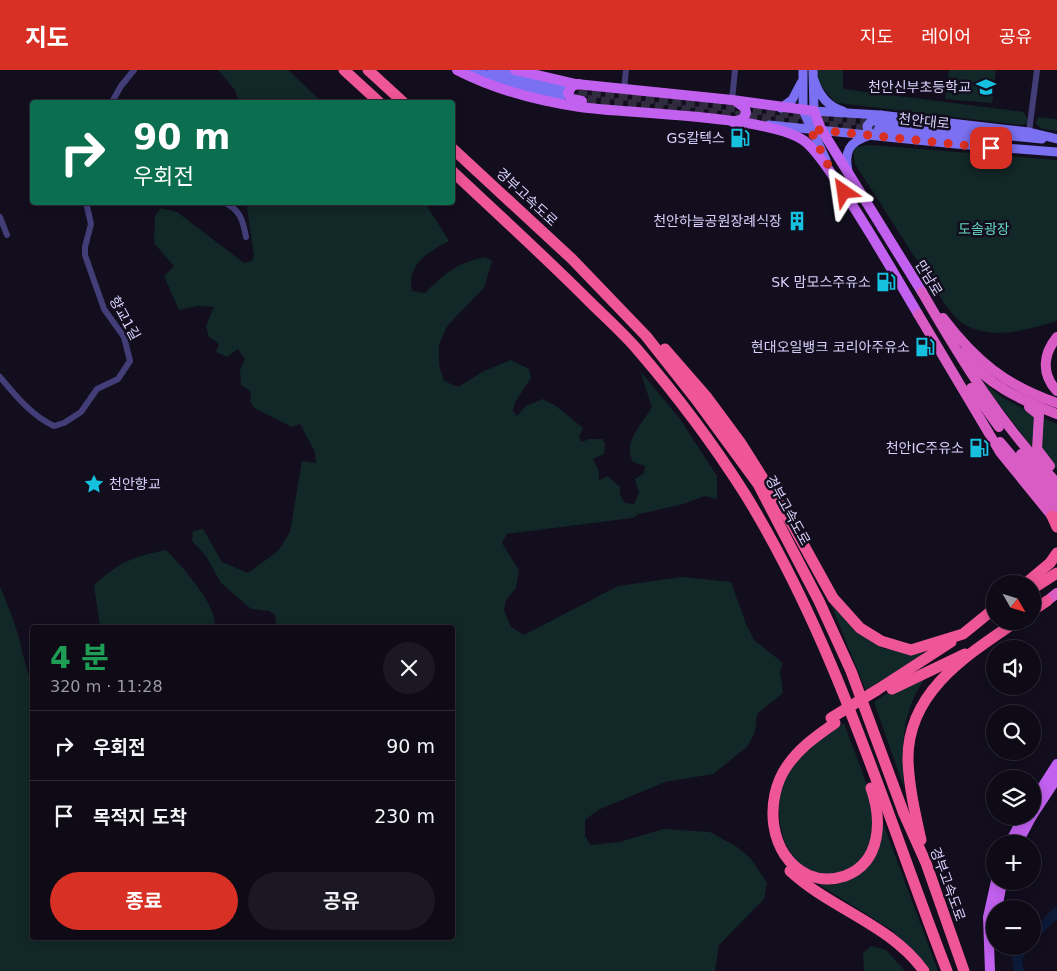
<!DOCTYPE html>
<html lang="ko">
<head>
<meta charset="utf-8">
<style>
  :root { --surface:#0e0a16; --page:#1c1823; --text:#f1f3f6; --muted:#9b9aa1; --line:#2e2b35; --accent:#d93025 }
  body { margin:0; font-family:"DejaVu Sans","Noto Sans KR",sans-serif; background:var(--page); color:var(--text); height:100vh; display:flex; flex-direction:column; font-size:19px; white-space:nowrap }
  * { box-sizing:border-box; margin:0 }
  p { font-size:16px; color:var(--muted) }
  .icon { flex:none; width:28px; height:28px; fill:none; stroke:currentColor; stroke-width:2; stroke-linecap:round; stroke-linejoin:round }
  .map { position:relative; flex:1; overflow:hidden }
  .side { position:absolute; left:30px; top:555px; width:425px; height:315px; display:flex; flex-direction:column; background:var(--surface); border-radius:5px; box-shadow:0 2px 12px #0003,0 0 0 1px var(--line) }
  .side>* { flex:none }
  .hud { position:absolute; left:30px; top:30px; width:425px; height:105px; border-radius:5px; box-shadow:0 2px 12px #0003,0 0 0 1px var(--line); background:#0b6e4f; color:#fff; overflow:hidden }
  .needle { width:32px; rotate:129deg }
  .controls { position:absolute; left:986px; top:505px; display:grid; gap:10px }
  .controls a { display:grid; place-items:center; width:55px; height:55px; border-radius:50%; background:var(--surface); box-shadow:0 2px 12px #0003,0 0 0 1px var(--line); font-size:25px }
  .pin { position:absolute; display:grid; place-items:center; width:42px; height:42px; color:#fff; margin:-21px; border-radius:10px; box-shadow:0 2px 8px #0006 }
  .me { position:absolute; width:55px; margin:-28px; rotate:328deg; stroke-linejoin:round; filter:drop-shadow(0 0 4px #0008) }
  .turn { display:flex; align-items:center; gap:18px; height:105px; padding:0 20px; font-size:22px }
  .turn .icon { width:65px; height:65px; stroke-width:2.5 }
  .turn b { display:block; font-size:35px; line-height:42px }
  .round { display:grid; place-items:center; flex:none; width:52px; height:52px; border-radius:26px; background:var(--page) }
  .headline { display:flex; align-items:center; justify-content:space-between; height:85px; padding:0 20px }
  h1 { font-size:30px; font-weight:700; line-height:38px; color:#1e9e55 }
  .button { display:flex; gap:10px; margin-top:auto; padding:10px 20px }
  .button a { flex:1; height:58px; border-radius:30px; background:var(--accent); color:#fff; font-size:20px; font-weight:700; line-height:58px; text-align:center }
  .button a+a { background:var(--page); color:var(--text) }
  ul { padding:0; list-style:none }
  li { display:flex; align-items:center; gap:15px; height:70px; padding:0 20px; border-top:1px solid var(--line) }
  li div { flex:1 }
  li b { display:block; font-size:19px }
  li em { font-style:normal }
  header { display:flex; align-items:center; gap:30px; box-sizing:border-box; height:70px; padding:0 25px; background:var(--accent); color:#fff }
  header strong { font-size:24px }
  nav { display:flex; gap:28px; margin-inline-start:auto; font-size:18px }
  .map>svg:first-child { display:block }
  .green { fill:#122727 }
  .lines { fill:none; stroke-linecap:round; stroke-linejoin:round }
  .river { stroke:#0d1a38; stroke-width:10 }
  .secondary-tunnel { stroke:#302b3f; stroke-width:9; stroke-dasharray:9 4.5; stroke-linecap:butt }
  .minor { stroke:#433e78; stroke-width:6 }
  .secondary { stroke:#7a70f1; stroke-width:9 }
  .primary { stroke:#c261f0; stroke-width:10 }
  .trunk { stroke:#d85cc4; stroke-width:10 }
  .motorway { stroke:#ef5697; stroke-width:11 }
  .motorway-bridge { stroke:#ef5697; stroke-width:11 }
  .route { stroke:#d93025; stroke-width:9; stroke-dasharray:0 16.2 }
  .labels { text-anchor:middle; dominant-baseline:central; stroke-width:5; stroke-linejoin:round; paint-order:stroke }
  .poi-label { font-size:14px; fill:#d7cffa; stroke:#120e1e; text-anchor:end }
  .street-label { font-size:14px; fill:#d7cffa; stroke:#120e1e }
  .park-label { font-size:14px; fill:#63d3bd; stroke:#120e1e }
</style>
</head>
<body>
<header>
<strong>지도</strong>
<nav><a>지도</a><a>레이어</a><a>공유</a></nav>
</header>
<div class="map">
<svg width="1057" height="901" viewBox="0 0 1057 901">
  <rect width="100%" height="100%" fill="#120e1e"/>
  <g class="green">
    <path d="M 218,0 L 288,0 L 322,32 L 239,32 L 235,20 Z"/>
    <path d="M 817,0 L 843,0 L 843,19 L 1024,42 L 1029,53 L 1021,55 L 838,33 L 833,30 L 817,11 Z"/>
    <path d="M 949,0 L 996,0 L 992,33 L 945,29 Z"/>
    <path d="M 1038,47 L 1057,49 L 1057,61 L 1042,59 L 1036,54 Z"/>
    <path d="M 870,75 L 1057,90 L 1057,251 C 1027,260 991,271 962,253 C 956,249 951,241 946,236 L 855,94 L 853,80 L 856,77 Z"/>
    <path d="M 248,133 L 425,133 L 449,171 C 429,181 406,195 412,221 L 425,223 C 445,203 458,192 486,187 L 492,191 L 484,218 L 447,256 L 439,275 L 439,295 L 444,311 L 458,317 L 484,301 L 511,290 L 529,299 L 531,308 L 515,332 L 513,341 L 517,346 L 526,336 L 543,329 L 556,336 L 583,358 L 579,367 L 582,372 L 589,369 L 602,369 L 605,373 L 604,384 L 593,389 L 599,401 L 599,410 L 608,406 L 620,417 L 620,425 L 625,433 L 634,434 L 639,422 L 635,409 L 644,403 L 645,396 L 633,392 C 622,373 642,354 652,337 L 640,301 L 680,349 L 717,406 L 717,429 L 705,426 L 683,434 L 640,444 L 636,442 L 638,445 L 632,448 L 507,464 L 502,473 L 519,500 L 516,518 L 506,530 L 504,540 L 511,557 L 524,565 L 618,516 L 682,507 L 731,512 L 746,554 L 754,570 L 783,593 L 780,602 L 783,623 L 757,644 L 755,662 L 747,677 L 713,704 L 665,712 L 598,740 L 585,750 L 585,766 L 591,775 L 619,772 L 664,759 L 710,762 L 737,777 L 751,789 L 767,813 L 764,829 L 719,875 L 715,901 L 0,901 L 0,517 C 9,537 17,558 22,580 C 25,592 27,602 32,613 L 32,868 L 452,868 L 452,558 L 276,557 L 275,545 L 269,541 L 251,539 L 221,513 L 206,486 L 192,471 L 193,461 L 203,459 L 222,492 L 248,503 L 278,481 L 290,462 L 302,391 L 316,393 L 315,382 L 300,354 L 292,357 L 254,338 L 250,331 L 251,322 L 241,315 L 240,300 L 245,289 L 238,279 L 227,287 L 216,282 L 219,274 L 209,267 L 206,256 L 214,237 L 198,236 L 179,240 L 164,206 L 174,196 L 154,173 L 155,146 L 161,138 L 177,142 L 244,193 L 252,191 L 254,186 L 247,138 Z"/>
    <path d="M 981,310 L 1003,328 L 1035,345 L 1034,380 Z"/>
    <path d="M 1043,348 L 1057,354 L 1057,400 C 1037,378 1040,377 1043,348 Z"/>
    <path d="M 166,480 C 183,497 216,534 215,557 L 100,557 L 94,515 C 120,491 133,487 166,480 Z"/>
    <path d="M 826,522 L 875,574 L 885,579 L 919,581 L 923,583 L 922,586 L 866,621 Z"/>
    <path d="M 924,610 C 901,642 902,680 904,718 L 874,632 L 895,618 Z"/>
    <path d="M 844,653 C 855,685 873,720 873,754 C 874,821 782,824 779,743 C 778,727 782,705 793,693 C 806,677 826,664 844,653 Z"/>
    <path d="M 883,753 L 938,901 L 931,901 L 892,860 L 813,811 L 852,807 Z"/>
    <path d="M 871,876 L 886,880 L 905,901 L 864,901 L 863,883 Z"/>
  </g>
  <g class="lines">
    <g class="river">
      <path d="M 1032,866 L 1057,842"/>
      <path d="M 1019,901 L 1017,889 L 1023,876"/>
    </g>
    <g class="secondary-tunnel">
      <path d="M 565,20 L 876,53"/>
      <path d="M 574,28 L 875,60"/>
    </g>
    <g class="minor">
      <path d="M 624,20 L 626,0"/>
      <path d="M 732,30 L 735,0"/>
      <path d="M 112,32 L 121,16 L 134,0"/>
      <path d="M 1029,62 L 1037,0"/>
      <path d="M 223,132 C 240,139 243,150 246,167"/>
      <path d="M 0,147 L 7,165"/>
      <path d="M 0,307 C 15,325 32,346 54,356 L 64,353 L 81,342 L 97,319 L 118,309 L 130,291 L 124,267 L 104,239 L 85,185 L 85,177 L 91,154 L 86,132"/>
    </g>
    <g class="secondary">
      <path d="M 473,0 L 511,14 L 562,26"/>
      <path d="M 492,0 L 565,20"/>
      <path d="M 803,0 L 803,40 L 826,90"/>
      <path d="M 813,0 L 814,41 L 880,45 L 1029,62 L 1057,69"/>
      <path d="M 814,10 C 819,25 828,37 843,41"/>
      <path d="M 781,38 L 792,30 L 801,13"/>
      <path d="M 878,53 L 1042,69"/>
      <path d="M 769,55 L 956,74 L 1057,82"/>
      <path d="M 878,60 L 1002,73"/>
      <path d="M 873,65 L 868,61 L 867,56 L 873,49 L 881,45"/>
      <path d="M 848,101 C 844,82 849,72 868,66"/>
    </g>
    <g class="primary">
      <path d="M 457,0 C 494,19 539,31 580,37 C 628,44 776,45 807,73 C 820,85 831,103 841,118 C 869,159 893,202 918,244"/>
      <path d="M 515,0 L 576,14 L 732,30 L 814,41 L 821,59 L 922,222"/>
      <path d="M 579,14 L 572,16 L 568,23 L 571,29 L 582,31"/>
      <path d="M 733,52 L 743,49 L 746,43 L 745,38 L 737,32"/>
      <path d="M 1032,733 L 1057,694"/>
      <path d="M 1032,746 L 1057,708"/>
      <path d="M 1009,774 L 1024,746"/>
      <path d="M 1017,774 L 1032,746"/>
      <path d="M 997,839 L 1001,818"/>
      <path d="M 990,901 L 988,847 L 996,811"/>
    </g>
    <g class="trunk">
      <path d="M 922,222 C 963,293 1000,353 1057,413"/>
      <path d="M 918,244 L 1000,382 L 1056,451"/>
      <path d="M 943,248 C 975,290 1006,316 1057,333"/>
      <path d="M 1057,267 C 1043,284 1041,304 1057,321"/>
      <path d="M 963,283 C 987,315 1021,330 1057,344"/>
      <path d="M 971,318 L 999,357"/>
      <path d="M 1029,337 L 1039,345 L 1037,379 L 1050,396"/>
      <path d="M 1000,372 L 1057,439"/>
      <path d="M 1021,384 L 1057,426"/>
      <path d="M 1047,531 L 1057,523"/>
    </g>
    <g class="motorway">
      <path d="M 344,0 L 379,32"/>
      <path d="M 368,0 L 403,32"/>
      <path d="M 452,78 L 572,189 L 646,266 L 695,328 L 758,414 L 819,531 L 851,601 L 904,744 L 926,793 L 964,901"/>
      <path d="M 452,101 C 498,144 544,186 588,230 C 604,246 621,261 636,278 C 674,322 714,375 745,424 C 836,572 885,741 947,901"/>
      <path d="M 665,279 L 706,326 L 740,372 L 792,454 L 833,528 L 860,558 L 881,571 L 911,580 L 963,564 L 995,538"/>
      <path d="M 1052,446 L 1057,457"/>
      <path d="M 1025,514 L 1050,493 L 1057,483"/>
      <path d="M 1032,519 L 1057,503"/>
      <path d="M 1032,541 L 1047,531"/>
      <path d="M 892,619 L 965,584"/>
      <path d="M 877,620 L 951,572"/>
      <path d="M 835,653 C 817,666 800,677 787,696 C 764,729 768,786 808,805 C 820,810 833,810 845,806 C 882,792 882,749 871,718"/>
      <path d="M 921,770 C 915,743 909,717 908,690 C 907,622 967,585 1017,551"/>
      <path d="M 790,801 C 831,839 890,854 924,901"/>
    </g>
    <path class="motorway-bridge" d="M 831,648 L 877,620"/>
  </g>
  <g class="lines">
    <path class="route" d="M 844,122 L 834,107 L 810,59 L 991,78"/>
  </g>
  <defs>
    <symbol id="school-bare" viewBox="-9 -9 18 18"><path d="M0-5L7-2L0 1L-7-2ZM-4 1L0 2.5L4 1V4Q0 6-4 4Z" fill="#16c1e0" stroke="#120e1e" stroke-width="2.5" paint-order="stroke"/></symbol>
    <symbol id="fuel-bare" viewBox="-9 -9 18 18"><path d="M-5.5-6h7V0h2V4h1.3V-2.5L3-4.5l.8-.8L6-3V5H2.5V1h-1V6h-7ZM-4.2-4.7v3.2H.2V-4.7Z" fill="#16c1e0" stroke="#120e1e" stroke-width="2.5" paint-order="stroke"/></symbol>
    <symbol id="building-bare" viewBox="-9 -9 18 18"><path d="M-4-6H4V6H1V3H-1V6H-4ZM-2.5-4.3h1.7v1.8h-1.7ZM.8-4.3h1.7v1.8H.8ZM-2.5-1h1.7V.8h-1.7ZM.8-1h1.7V.8H.8Z" fill="#16c1e0" stroke="#120e1e" stroke-width="2.5" paint-order="stroke"/></symbol>
    <symbol id="sight-bare" viewBox="-9 -9 18 18"><path d="M0-6L1.8-2.2L6-1.7L2.9 1.2L3.7 5.4L0 3.3L-3.7 5.4L-2.9 1.2L-6-1.7L-1.8-2.2Z" fill="#16c1e0" stroke="#120e1e" stroke-width="2.5" paint-order="stroke"/></symbol>
  </defs>
  <g fill-rule="evenodd">
    <use href="#school-bare" x="972" y="3" width="28" height="28"/>
    <use href="#fuel-bare" x="726" y="54" width="28" height="28"/>
    <use href="#building-bare" x="783" y="137" width="28" height="28"/>
    <use href="#fuel-bare" x="872" y="198" width="28" height="28"/>
    <use href="#fuel-bare" x="911" y="263" width="28" height="28"/>
    <use href="#fuel-bare" x="965" y="364" width="28" height="28"/>
    <use href="#sight-bare" x="80" y="400" width="28" height="28"/>
  </g>
  <g class="labels">
    <g class="poi-label">
      <text x="971" y="17">천안신부초등학교</text>
      <text x="725" y="68">GS칼텍스</text>
      <text x="782" y="151">천안하늘공원장례식장</text>
      <text x="871" y="212">SK 맘모스주유소</text>
      <text x="910" y="277">현대오일뱅크 코리아주유소</text>
      <text x="964" y="378">천안IC주유소</text>
      <text x="109" y="414" text-anchor="start">천안향교</text>
    </g>
    <g class="street-label">
      <text transform="translate(924 51) rotate(6)">천안대로</text>
      <text transform="translate(527 127) rotate(43)">경부고속도로</text>
      <text transform="translate(929 208) rotate(59)">만남로</text>
      <text transform="translate(125 248) rotate(61)">향교1길</text>
      <text transform="translate(788 440) rotate(61)">경부고속도로</text>
      <text transform="translate(948 814) rotate(70)">경부고속도로</text>
    </g>
    <g class="park-label">
      <text x="984" y="159">도솔광장</text>
    </g>
  </g>
</svg>
<div class="controls">
<a><svg class="needle" viewBox="-14 -14 28 28"><path d="M0-13l5 13h-10z" fill="#e53935"/><path d="M0 13l5-13h-10z" fill="#9b9aa1"/></svg></a>
<a><svg class="icon" aria-label="sound" viewBox="0 0 24 24"><path d="M4 9h4l5-4v14l-5-4H4zM17 9q2 3 0 6"/></svg></a>
<a><svg class="icon" aria-label="search" viewBox="0 0 24 24"><circle cx="10" cy="10" r="6"/><path d="M15 15l6 6"/></svg></a>
<a><svg class="icon" aria-label="layers" viewBox="0 0 24 24"><path d="M12 4l9 5-9 5-9-5zM3 14l9 5 9-5"/></svg></a>
<a>+</a>
<a>−</a>
</div>
<div class="pin" style="left:991px;top:78px;background:#d93025"><svg class="icon" aria-label="arrive" viewBox="0 0 24 24"><path d="M6 21V4h12l-3 4 3 4H6"/></svg></div>
<svg class="me" style="left:844px;top:122px" viewBox="-20 -20 40 40"><path d="M0-17L14 15 0 8-14 15z" fill="#d93025" stroke="#fff" stroke-width="4"/></svg>
<div class="hud">
<div class="turn"><svg class="icon" aria-label="right" viewBox="0 0 24 24"><path d="M7 20v-9h11M14 6l5 5-5 5"/></svg><div><b>90 m</b>우회전</div></div>
</div>
<section class="side">
<div class="headline"><div><h1>4 분</h1><p>320 m · 11:28</p></div><a class="round"><svg class="icon" aria-label="close" viewBox="0 0 24 24"><path d="M6 6l12 12M18 6L6 18"/></svg></a></div>
<ul>
<li><svg class="icon" aria-label="right" viewBox="0 0 24 24"><path d="M7 20v-9h11M14 6l5 5-5 5"/></svg><div><b>우회전</b></div><em>90 m</em></li>
<li><svg class="icon" aria-label="arrive" viewBox="0 0 24 24"><path d="M6 21V4h12l-3 4 3 4H6"/></svg><div><b>목적지 도착</b></div><em>230 m</em></li>
</ul>
<div class="button"><a>종료</a><a>공유</a></div>
</section>
</div>
</body>
</html>
